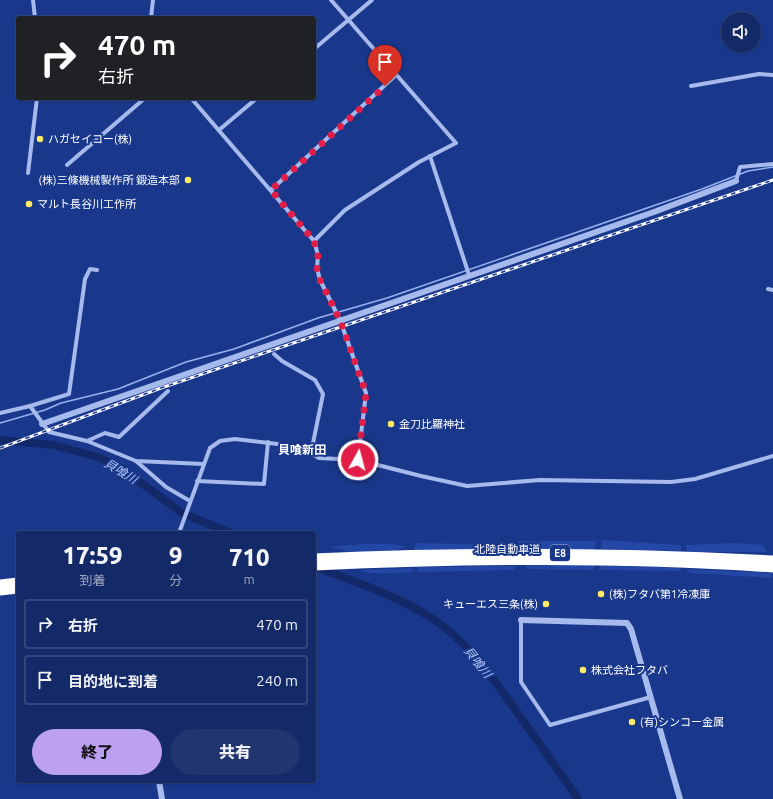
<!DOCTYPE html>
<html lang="ja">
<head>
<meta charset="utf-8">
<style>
  :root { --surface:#142a68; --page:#213671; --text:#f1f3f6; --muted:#9da7c0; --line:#33467c; --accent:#bca0f2 }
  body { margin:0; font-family:Ubuntu,"Noto Sans JP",sans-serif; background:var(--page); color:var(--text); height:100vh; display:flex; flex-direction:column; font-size:15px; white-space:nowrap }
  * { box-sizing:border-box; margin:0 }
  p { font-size:13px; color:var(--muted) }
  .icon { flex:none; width:22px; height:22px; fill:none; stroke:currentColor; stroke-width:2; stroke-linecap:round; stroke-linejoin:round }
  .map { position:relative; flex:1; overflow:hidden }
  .details { position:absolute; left:16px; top:531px; width:300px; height:252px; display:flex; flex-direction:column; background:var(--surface); border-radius:4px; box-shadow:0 1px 3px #0004,0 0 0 1px var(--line) }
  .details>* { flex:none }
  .top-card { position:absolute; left:16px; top:16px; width:300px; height:84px; border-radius:4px; box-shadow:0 1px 3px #0004,0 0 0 1px var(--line); background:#202124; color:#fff; overflow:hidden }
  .buttons { position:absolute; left:721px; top:12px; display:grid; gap:8px }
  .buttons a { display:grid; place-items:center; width:40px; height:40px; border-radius:50%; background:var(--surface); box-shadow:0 1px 3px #0004,0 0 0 1px var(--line); font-size:20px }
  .pin { position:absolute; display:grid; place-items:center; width:34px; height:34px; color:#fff; margin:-41px -17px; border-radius:50% 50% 50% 0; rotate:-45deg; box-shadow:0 0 4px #0007 }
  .pin .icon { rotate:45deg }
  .me { position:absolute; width:44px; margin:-22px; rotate:7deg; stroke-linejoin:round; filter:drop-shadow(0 0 3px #0008) }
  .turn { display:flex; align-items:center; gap:14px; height:84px; padding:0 16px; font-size:18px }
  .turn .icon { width:52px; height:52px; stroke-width:2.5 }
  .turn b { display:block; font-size:28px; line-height:34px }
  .eta { display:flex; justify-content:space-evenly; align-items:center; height:68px; text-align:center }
  .eta b { font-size:24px; font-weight:800; line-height:28px }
  .button { display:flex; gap:8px; margin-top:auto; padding:8px 16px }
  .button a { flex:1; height:46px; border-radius:24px; background:var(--accent); color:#111; font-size:16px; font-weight:800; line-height:46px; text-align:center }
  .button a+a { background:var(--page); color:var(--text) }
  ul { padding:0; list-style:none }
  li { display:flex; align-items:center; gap:12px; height:50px; margin:0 8px 6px; padding:0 8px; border:2px solid var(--line); border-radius:4px }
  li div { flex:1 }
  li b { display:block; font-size:15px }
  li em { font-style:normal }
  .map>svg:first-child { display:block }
  .green { fill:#2347a5 }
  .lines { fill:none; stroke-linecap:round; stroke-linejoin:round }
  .stream { stroke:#99b2ef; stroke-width:1.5 }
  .river { stroke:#122869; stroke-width:8 }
  .minor { stroke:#a6baed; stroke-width:4 }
  .tertiary { stroke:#a6baed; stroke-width:6 }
  .motorway { stroke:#fff; stroke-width:9 }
  .rail-casing { stroke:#fff; stroke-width:3 }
  .rail { stroke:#1a388b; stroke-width:1.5; stroke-dasharray:4.5; stroke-linecap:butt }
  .route { stroke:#e11d48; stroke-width:7; stroke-dasharray:0 12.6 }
  .poi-dot { fill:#ffec62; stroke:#1a388b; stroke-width:1.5 }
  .labels { text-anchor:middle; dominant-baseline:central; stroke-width:4; stroke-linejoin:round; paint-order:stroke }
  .shield { fill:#1a388b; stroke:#bac3dc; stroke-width:1 }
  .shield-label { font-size:10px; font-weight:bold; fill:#fff }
  .poi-label { font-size:11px; fill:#fff; stroke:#1a388b; text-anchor:start }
  .street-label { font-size:11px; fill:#fff; stroke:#1a388b }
  .neighbourhood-label { font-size:12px; font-weight:bold; fill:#fff; stroke:#1a388b }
  .water-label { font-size:12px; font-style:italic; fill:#b1c5f4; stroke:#1a388b }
</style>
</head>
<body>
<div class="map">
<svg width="773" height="799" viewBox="0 0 773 799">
  <rect width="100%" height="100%" fill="#1a388b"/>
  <g class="green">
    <path d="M 602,540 L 681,545 L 681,552 L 601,549 Z"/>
    <path d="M 518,541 L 596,541 L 595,550 L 521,550 Z"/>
    <path d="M 416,543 L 514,545 L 514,549 L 413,551 Z"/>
    <path d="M 735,543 L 763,545 L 767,552 L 687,552 L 686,545 Z"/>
    <path d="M 364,544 L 394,544 L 405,547 L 395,550 L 347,552 L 342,549 L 328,547 Z"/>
    <path d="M 525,565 L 595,565 L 593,570 L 526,569 Z"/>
    <path d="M 600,565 L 680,568 L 682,571 L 603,570 L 599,570 Z"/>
    <path d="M 515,566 L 514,570 L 418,572 L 417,567 Z"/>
    <path d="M 412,568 L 413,572 L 407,573 L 369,573 L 360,570 Z"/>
    <path d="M 687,569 L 771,573 L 772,578 L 689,573 Z"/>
  </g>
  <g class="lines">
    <path class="stream" d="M 0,423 L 45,410 L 61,403 L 118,389 L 186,362 L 234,349 L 318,318 L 387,298 L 702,189 L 748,171 L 773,167"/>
    <g class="river">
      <path d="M 0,440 L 53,445 L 98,457 L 121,468 L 182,513 L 230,533"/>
      <path d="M 314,566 C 353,582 394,594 430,617 C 469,642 493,678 519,715 C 539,743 559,771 578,799"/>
    </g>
    <g class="minor">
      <path d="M 33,0 L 35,18"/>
      <path d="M 151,18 L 153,0"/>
      <path d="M 314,49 L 372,0"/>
      <path d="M 691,86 L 759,74 L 773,75"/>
      <path d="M 191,98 L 314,241 L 318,255 L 317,268 L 320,280 L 340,320 L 366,393 L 358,460"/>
      <path d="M 219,130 L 257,98"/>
      <path d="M 430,156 L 469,275"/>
      <path d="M 67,165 L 145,98"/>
      <path d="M 28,173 L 37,98"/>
      <path d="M 736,181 L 740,167 L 773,164"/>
      <path d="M 271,190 L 396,75"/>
      <path d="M 314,241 L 345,210 L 419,162 L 456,143 L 331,0"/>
      <path d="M 768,289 L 773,290"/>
      <path d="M 274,354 L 282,361 L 315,380 L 323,394 L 311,453"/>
      <path d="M 30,406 L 49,432 L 87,441 L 136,461 L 204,464"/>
      <path d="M 0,413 L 30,406 L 69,394 L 85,279 L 90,269 L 97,270"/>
      <path d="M 87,441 L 105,433 L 119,437 L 168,391"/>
      <path d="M 136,461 L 166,487 L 190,501"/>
      <path d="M 197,481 L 264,484 L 268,442"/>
      <path d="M 179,533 L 210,448 L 220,441 L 235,439 L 286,445 L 311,453 L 319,458 L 358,460 L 421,476 L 467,486 L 540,480 L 671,482 L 695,479 L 773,456"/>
      <path d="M 521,620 L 521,682 L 550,725 L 651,697"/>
    </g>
    <g class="tertiary">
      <path d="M 42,424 L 654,212 L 736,181"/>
      <path d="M 521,620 L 627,623 L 631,629 L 680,799"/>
      <path d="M 159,781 L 162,799"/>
    </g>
    <g class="motorway">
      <path d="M 314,558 C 467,551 620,552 773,560"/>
      <path d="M 314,566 C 467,559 620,557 773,568"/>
      <path d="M 0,584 L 18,582"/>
      <path d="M 0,591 L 18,589"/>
    </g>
    <defs>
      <path id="rail" d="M 0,448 L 161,388 L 773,180"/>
    </defs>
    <use href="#rail" class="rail-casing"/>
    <use href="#rail" class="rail"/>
  </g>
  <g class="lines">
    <path class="route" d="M 358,460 L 366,393 L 340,320 L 320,280 L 317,268 L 318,255 L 314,241 L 271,190 L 385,86"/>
  </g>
  <g class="poi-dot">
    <circle cx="40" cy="139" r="4"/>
    <circle cx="188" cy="180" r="4"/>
    <circle cx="29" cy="204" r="4"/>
    <circle cx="391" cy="424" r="4"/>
    <circle cx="601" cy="594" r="4"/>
    <circle cx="546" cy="604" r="4"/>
    <circle cx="583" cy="670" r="4"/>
    <circle cx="632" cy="722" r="4"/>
  </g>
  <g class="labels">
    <rect class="shield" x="550" y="545" width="20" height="16" rx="3"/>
    <g class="shield-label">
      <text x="560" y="553">E8</text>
    </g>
    <g class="poi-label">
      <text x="48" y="139">ハガセイコー(株)</text>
      <text x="180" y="180" text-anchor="end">(株)三條機械製作所 鍛造本部</text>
      <text x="37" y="204">マルト長谷川工作所</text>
      <text x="399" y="424">金刀比羅神社</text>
      <text x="609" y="594">(株)フタバ第1冷凍庫</text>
      <text x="538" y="604" text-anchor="end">キューエス三条(株)</text>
      <text x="591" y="670">株式会社フタバ</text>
      <text x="640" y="722">(有)シンコー金属</text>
    </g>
    <g class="street-label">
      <text x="507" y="549">北陸自動車道</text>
    </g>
    <g class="neighbourhood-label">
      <text x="302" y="449">貝喰新田</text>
    </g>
    <g class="water-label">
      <text transform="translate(121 471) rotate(31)">貝喰川</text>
      <text transform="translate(478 662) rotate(51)">貝喰川</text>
    </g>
  </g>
</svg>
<div class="buttons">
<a><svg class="icon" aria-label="sound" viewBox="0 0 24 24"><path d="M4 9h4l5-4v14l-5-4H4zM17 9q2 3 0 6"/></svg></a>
</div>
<div class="pin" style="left:385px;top:86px;background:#d93025"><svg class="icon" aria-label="arrive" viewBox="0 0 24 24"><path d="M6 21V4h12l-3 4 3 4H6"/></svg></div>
<svg class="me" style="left:358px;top:460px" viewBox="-20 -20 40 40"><circle r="17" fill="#e11d48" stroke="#fff" stroke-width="3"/><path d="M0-11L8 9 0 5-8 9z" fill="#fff"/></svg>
<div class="top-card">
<div class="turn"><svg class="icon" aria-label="right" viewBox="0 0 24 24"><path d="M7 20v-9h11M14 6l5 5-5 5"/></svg><div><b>470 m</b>右折</div></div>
</div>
<section class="details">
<div class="eta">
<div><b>17:59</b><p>到着</p></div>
<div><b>9</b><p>分</p></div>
<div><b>710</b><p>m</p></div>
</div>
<ul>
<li><svg class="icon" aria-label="right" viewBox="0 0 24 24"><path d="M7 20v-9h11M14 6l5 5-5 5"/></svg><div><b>右折</b></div><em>470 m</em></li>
<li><svg class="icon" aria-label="arrive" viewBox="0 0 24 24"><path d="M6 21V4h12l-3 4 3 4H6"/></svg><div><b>目的地に到着</b></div><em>240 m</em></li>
</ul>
<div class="button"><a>終了</a><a>共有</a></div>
</section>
</div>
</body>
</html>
